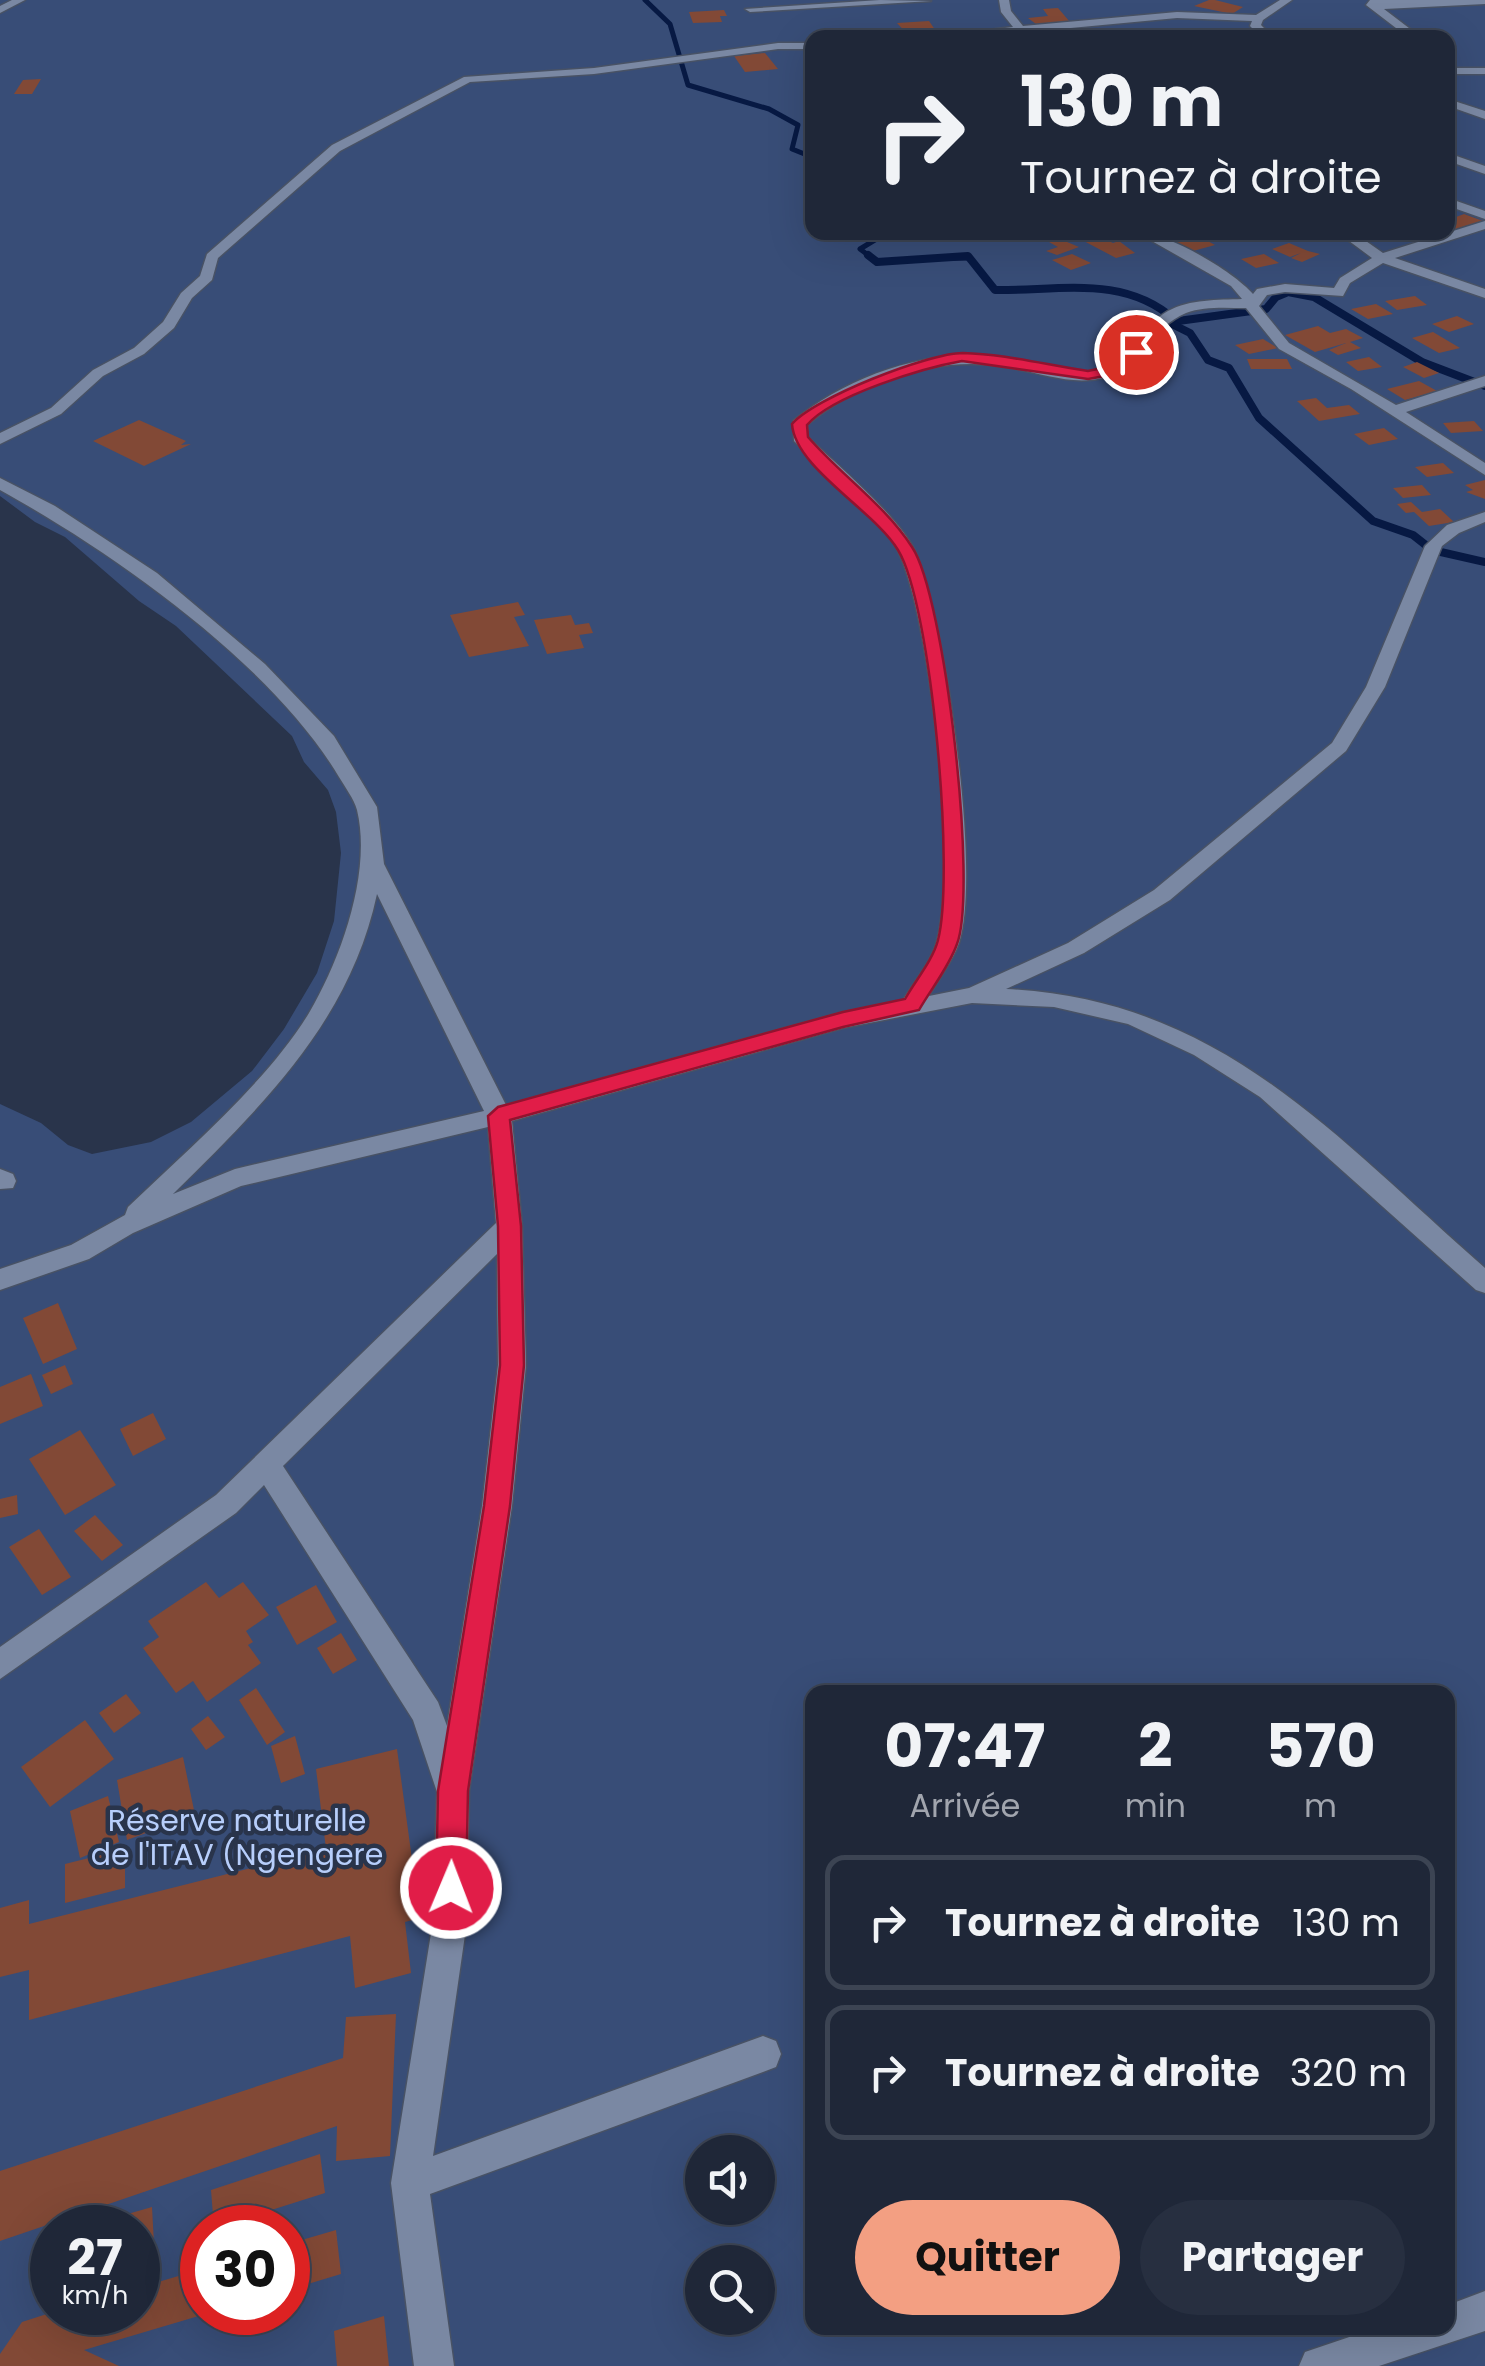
<!DOCTYPE html>
<html lang="fr">
<head>
<meta charset="utf-8">
<style>
  :root { --surface:#1f2738; --page:#272f40; --text:#f1f3f6; --muted:#a1a5ae; --line:#3c4453; --accent:#f39f82 }
  body { margin:0; font-family:Poppins,sans-serif; background:var(--page); color:var(--text); height:100vh; display:flex; flex-direction:column; font-size:38px; white-space:nowrap }
  * { box-sizing:border-box; margin:0 }
  p { font-size:32px; color:var(--muted) }
  .icon { flex:none; width:55px; height:55px; fill:none; stroke:currentColor; stroke-width:2; stroke-linecap:round; stroke-linejoin:round }
  .map { position:relative; flex:1; overflow:hidden }
  .sheet { position:absolute; left:805px; top:1685px; width:650px; height:650px; display:flex; flex-direction:column; background:var(--surface); border-radius:20px; box-shadow:0 10px 40px #0002,0 0 0 2px var(--line) }
  .sheet>* { flex:none }
  .guide { position:absolute; left:805px; top:30px; width:650px; height:210px; border-radius:20px; box-shadow:0 10px 40px #0002,0 0 0 2px var(--line); background:#1f2738; color:var(--text); overflow:hidden }
  .fabs { position:absolute; left:685px; top:2135px; display:grid; gap:20px }
  .fabs a { display:grid; place-items:center; width:90px; height:90px; border-radius:50%; background:var(--surface); box-shadow:0 10px 40px #0002,0 0 0 2px var(--line); font-size:50px }
  .speed { position:absolute; left:30px; top:2205px; display:flex; gap:20px; font-size:50px; font-weight:700; text-align:center }
  .speed>* { display:grid; place-content:center; width:130px; height:130px; border-radius:50%; background:var(--surface); box-shadow:0 10px 40px #0002,0 0 0 2px var(--line); line-height:1 }
  .speed small { font-size:25px; font-weight:400 }
  .speed .limit { border:15px solid #d22; background:#fff; color:#111 }
  .pin { position:absolute; display:grid; place-items:center; width:85px; height:85px; color:#fff; margin:-42px; border:5px solid #fff; border-radius:50%; box-shadow:0 2px 10px #0007 }
  .me { position:absolute; width:110px; margin:-55px; rotate:1deg; stroke-linejoin:round; filter:drop-shadow(0 0 8px #0008) }
  .turn { display:flex; align-items:center; gap:35px; height:210px; padding:0 50px; font-size:45px }
  .turn .icon { width:130px; height:130px; stroke-width:2.5 }
  .turn b { display:block; font-size:70px; line-height:85px }
  .eta { display:flex; justify-content:space-evenly; align-items:center; height:170px; text-align:center }
  .eta b { font-size:60px; font-weight:700; line-height:70px }
  .action { display:flex; gap:20px; margin-top:auto; padding:20px 50px }
  .action a { flex:1; height:115px; border-radius:60px; background:var(--accent); color:#111; font-size:40px; font-weight:700; line-height:115px; text-align:center }
  .action a+a { background:var(--page); color:var(--text) }
  ul { padding:0; list-style:none }
  li { display:flex; align-items:center; gap:30px; height:135px; margin:0 20px 15px; padding:0 30px; border:5px solid var(--line); border-radius:20px }
  li div { flex:1 }
  li b { display:block; font-size:38px }
  li em { font-style:normal }
  .map>svg:first-child { display:block }
  .green { fill:#384d77; fill-rule:evenodd }
  .lines { fill:none; stroke-linecap:round; stroke-linejoin:round }
  .stream-far1 { stroke:#071943; stroke-width:5 }
  .stream { stroke:#071943; stroke-width:8 }
  .building { fill:#824936 }
  .minor-casing { stroke:#485265; stroke-width:3 }
  .minor { fill:#7a88a3; fill-rule:evenodd }
  .route { fill:#e11d48; stroke:#92132f; stroke-width:2.5 }
  .labels { text-anchor:middle; dominant-baseline:central; stroke-width:9; stroke-linejoin:round; paint-order:stroke }
  .near-park-label { font-size:30px; fill:#b7cefb; stroke:#29344b }
</style>
</head>
<body>
<div class="map">
<svg width="1485" height="2366" viewBox="0 0 1485 2366">
  <rect width="100%" height="100%" fill="#29344b"/>
  <path class="green" d="M 0,0 L 1485,0 L 1485,2366 L 0,2366 L 0,1104 L 41,1123 L 68,1145 L 92,1154 L 151,1142 L 191,1122 L 252,1071 L 284,1029 L 317,973 L 334,921 L 341,853 L 336,812 L 328,790 L 304,762 L 292,736 L 176,626 L 139,601 L 65,537 L 35,522 L 0,496 ZM 812,38 L 1448,38 L 1448,232 L 812,232 ZM 812,1692 L 1448,1692 L 1448,2328 L 812,2328 ZM 702,2152 L 758,2152 L 758,2208 L 702,2208 ZM 52,2228 L 138,2228 L 138,2312 L 52,2312 ZM 202,2228 L 288,2228 L 288,2312 L 202,2312 ZM 702,2262 L 758,2262 L 758,2318 L 702,2318 Z"/>
  <g class="lines">
    <g class="stream-far1">
      <path d="M 645,0 L 670,24 L 688,85 L 769,109 L 798,125 L 792,149 L 812,157"/>
      <path d="M 872,258 L 860,249 L 888,232"/>
      <path d="M 939,258 L 970,258"/>
    </g>
    <g class="stream">
      <path d="M 868,255 L 877,262 L 968,256 L 995,290 C 1058,291 1124,274 1175,320"/>
      <path d="M 1171,322 L 1266,309 L 1276,297 L 1288,292 L 1314,297 L 1422,362 L 1485,386"/>
      <path d="M 1170,323 L 1190,333 L 1208,360 L 1229,368 L 1259,418 L 1373,521 L 1413,535 L 1432,550 L 1485,562"/>
    </g>
  </g>
  <g class="building">
    <path d="M 1209,0 L 1215,0 L 1243,7 L 1232,14 L 1194,6 Z"/>
    <path d="M 1058,8 L 1070,22 L 1036,24 L 1028,18 L 1048,16 L 1043,9 Z"/>
    <path d="M 724,10 L 727,16 L 720,16 L 722,22 L 693,23 L 689,12 Z"/>
    <path d="M 929,21 L 938,34 L 919,31 L 924,36 L 910,37 L 897,23 Z"/>
    <path d="M 765,53 L 778,69 L 745,72 L 734,56 Z"/>
    <path d="M 41,79 L 32,94 L 14,94 L 23,80 Z"/>
    <path d="M 1464,214 L 1483,221 L 1448,232 L 1448,220 Z"/>
    <path d="M 1191,232 L 1215,245 L 1193,251 L 1169,238 Z"/>
    <path d="M 1096,235 L 1113,243 L 1119,241 L 1135,253 L 1116,258 L 1080,239 Z"/>
    <path d="M 1060,239 L 1079,247 L 1057,255 L 1046,251 L 1058,247 L 1049,242 Z"/>
    <path d="M 1289,243 L 1308,251 L 1320,254 L 1302,262 L 1291,258 L 1301,253 L 1290,257 L 1272,249 Z"/>
    <path d="M 1072,254 L 1091,263 L 1071,270 L 1052,260 Z"/>
    <path d="M 1264,254 L 1279,263 L 1256,268 L 1241,259 Z"/>
    <path d="M 1415,296 L 1427,305 L 1397,310 L 1385,301 Z"/>
    <path d="M 1376,304 L 1393,314 L 1368,319 L 1351,309 Z"/>
    <path d="M 1457,316 L 1474,324 L 1449,332 L 1432,324 Z"/>
    <path d="M 1318,326 L 1330,333 L 1346,329 L 1363,338 L 1350,342 L 1361,348 L 1338,355 L 1329,350 L 1346,343 L 1315,352 L 1285,335 Z"/>
    <path d="M 1433,332 L 1460,348 L 1439,353 L 1412,338 Z"/>
    <path d="M 1263,339 L 1278,348 L 1249,354 L 1235,345 Z"/>
    <path d="M 1369,357 L 1382,367 L 1358,371 L 1346,362 Z"/>
    <path d="M 1247,359 L 1287,359 L 1292,369 L 1251,369 Z"/>
    <path d="M 1417,362 L 1439,373 L 1424,378 L 1403,367 Z"/>
    <path d="M 1419,381 L 1437,391 L 1405,400 L 1387,389 Z"/>
    <path d="M 1316,398 L 1327,408 L 1349,405 L 1360,414 L 1319,421 L 1297,401 Z"/>
    <path d="M 139,420 L 186,441 L 181,445 L 191,444 L 144,466 L 93,441 Z"/>
    <path d="M 1474,421 L 1483,431 L 1451,433 L 1443,423 Z"/>
    <path d="M 1384,428 L 1398,439 L 1369,445 L 1354,434 Z"/>
    <path d="M 1443,463 L 1454,473 L 1427,477 L 1415,467 Z"/>
    <path d="M 1485,480 L 1485,499 L 1466,492 L 1473,490 L 1465,485 Z"/>
    <path d="M 1422,485 L 1431,495 L 1403,498 L 1393,488 Z"/>
    <path d="M 1411,502 L 1422,512 L 1440,509 L 1454,522 L 1429,526 L 1414,512 L 1406,513 L 1397,504 Z"/>
    <path d="M 518,602 L 525,615 L 514,617 L 529,646 L 469,657 L 450,615 Z"/>
    <path d="M 571,615 L 575,625 L 589,623 L 593,633 L 579,635 L 584,648 L 547,654 L 534,620 Z"/>
    <path d="M 58,1303 L 77,1349 L 43,1364 L 23,1318 Z"/>
    <path d="M 65,1365 L 73,1384 L 51,1394 L 42,1375 Z"/>
    <path d="M 31,1374 L 43,1406 L 0,1424 L 0,1387 Z"/>
    <path d="M 153,1413 L 166,1439 L 133,1456 L 120,1429 Z"/>
    <path d="M 80,1430 L 116,1485 L 65,1515 L 29,1459 Z"/>
    <path d="M 17,1495 L 18,1514 L 0,1518 L 0,1499 Z"/>
    <path d="M 95,1515 L 123,1545 L 102,1561 L 74,1531 Z"/>
    <path d="M 39,1529 L 71,1577 L 42,1595 L 9,1547 Z"/>
    <path d="M 206,1582 L 219,1598 L 243,1582 L 269,1615 L 246,1631 L 253,1642 L 248,1645 L 261,1663 L 207,1702 L 193,1681 L 176,1693 L 143,1648 L 159,1637 L 148,1621 Z"/>
    <path d="M 316,1585 L 337,1622 L 297,1645 L 276,1607 Z"/>
    <path d="M 341,1633 L 357,1660 L 333,1674 L 317,1648 Z"/>
    <path d="M 256,1688 L 285,1732 L 267,1745 L 239,1700 Z"/>
    <path d="M 126,1694 L 141,1713 L 114,1733 L 99,1713 Z"/>
    <path d="M 208,1716 L 225,1737 L 206,1750 L 191,1729 Z"/>
    <path d="M 85,1720 L 114,1759 L 50,1807 L 21,1767 Z"/>
    <path d="M 295,1736 L 305,1774 L 281,1783 L 271,1746 Z"/>
    <path d="M 397,1749 L 420,1918 L 405,1922 L 411,1973 L 355,1988 L 350,1936 L 29,2020 L 29,1970 L 0,1977 L 0,1908 L 29,1900 L 29,1924 L 326,1849 L 316,1769 Z"/>
    <path d="M 183,1757 L 195,1815 L 127,1840 L 117,1780 Z"/>
    <path d="M 108,1796 L 119,1842 L 80,1858 L 70,1811 Z"/>
    <path d="M 125,1849 L 125,1888 L 65,1903 L 65,1864 Z"/>
    <path d="M 396,2014 L 390,2156 L 336,2161 L 337,2126 L 0,2241 L 0,2171 L 343,2058 L 346,2017 Z"/>
    <path d="M 320,2154 L 325,2193 L 214,2228 L 211,2190 Z"/>
    <path d="M 152,2207 L 155,2262 L 138,2267 L 138,2228 L 93,2228 L 93,2224 Z"/>
    <path d="M 336,2230 L 341,2274 L 288,2290 L 288,2244 Z"/>
    <path d="M 202,2269 L 202,2315 L 84,2350 L 119,2366 L 0,2366 L 0,2354 L 22,2322 L 53,2312 L 138,2312 L 138,2288 Z"/>
    <path d="M 384,2316 L 389,2366 L 337,2366 L 334,2331 Z"/>
  </g>
  <g class="lines">
    <defs>
      <g id="minor">
        <path d="M 12,0 L 25,0 L 0,13 L 0,6 Z"/>
        <path d="M 880,0 L 931,1 L 750,12 L 745,9 Z"/>
        <path d="M 999,0 L 1009,0 L 1011,11 L 1023,26 L 1177,12 L 1256,15 L 1280,0 L 1292,0 L 1263,20 L 1261,25 L 1274,38 L 1262,38 L 1250,26 L 1252,21 L 1177,18 L 1028,32 L 1032,38 L 1022,38 L 1018,33 L 924,38 L 1013,27 L 1001,12 Z"/>
        <path d="M 1370,0 L 1485,0 L 1485,4 L 1384,9 L 1422,38 L 1409,38 L 1366,5 Z"/>
        <path d="M 778,43 L 812,43 L 812,49 L 778,49 L 594,74 L 470,82 L 340,151 L 218,258 L 212,280 L 192,298 L 174,328 L 144,354 L 103,376 L 61,414 L 0,444 L 0,433 L 51,408 L 93,370 L 134,348 L 163,322 L 181,293 L 200,276 L 207,254 L 332,145 L 464,77 L 594,68 Z"/>
        <rect x="1448" y="68" width="37" height="6"/>
        <path d="M 1448,99 L 1485,111 L 1485,119 L 1448,106 Z"/>
        <path d="M 1448,153 L 1485,166 L 1485,174 L 1448,161 Z"/>
        <path d="M 1448,198 L 1485,211 L 1485,219 L 1448,206 Z"/>
        <path d="M 1485,221 L 1485,229 L 1395,258 L 1485,289 L 1485,298 L 1383,263 L 1350,283 L 1343,296 L 1285,292 L 1267,295 L 1259,306 L 1289,343 L 1396,405 L 1485,376 L 1485,386 L 1406,412 L 1485,463 L 1485,475 L 1351,389 L 1279,349 L 1246,308 C 1226,308 1204,306 1186,313 C 1151,327 1141,368 1103,378 C 1070,386 1038,372 1006,367 C 938,355 859,381 807,425 L 808,437 C 837,465 901,518 916,553 C 945,622 982,874 959,943 C 953,961 938,979 929,996 L 969,988 L 1068,943 L 1154,890 L 1332,743 L 1366,687 L 1425,546 L 1447,525 L 1485,512 L 1485,522 L 1459,533 L 1442,546 L 1385,687 L 1346,751 L 1170,900 L 1084,953 L 1006,989 C 1220,999 1334,1136 1485,1268 L 1485,1293 L 1476,1290 L 1260,1097 L 1194,1055 L 1128,1024 L 1054,1007 L 972,1003 L 843,1028 L 512,1121 L 522,1226 L 526,1365 L 512,1506 L 469,1791 L 467,1921 L 433,2156 L 763,2036 L 776,2041 L 781,2054 L 776,2067 L 763,2072 L 430,2194 L 454,2366 L 414,2366 L 391,2183 L 433,1921 L 437,1792 L 413,1720 L 264,1485 L 236,1513 L 0,1679 L 0,1647 L 216,1495 L 496,1223 L 488,1127 L 241,1186 L 133,1233 L 89,1259 L 0,1290 L 0,1269 L 71,1245 L 125,1215 L 128,1207 C 186,1151 268,1081 309,1013 C 341,959 372,872 357,810 C 354,799 345,787 339,777 C 272,664 114,553 0,490 L 0,478 L 55,506 L 157,573 L 265,664 L 334,736 L 377,807 L 384,864 L 506,1105 L 843,1012 L 903,1000 C 914,982 932,961 937,940 C 957,869 931,622 899,553 C 882,515 825,472 794,441 L 793,421 C 847,376 931,347 1000,357 C 1032,362 1066,377 1098,370 C 1130,363 1141,326 1168,311 C 1190,299 1218,300 1242,299 L 1231,286 L 1136,232 C 1167,232 1233,271 1253,294 L 1257,289 L 1285,284 L 1334,288 L 1340,278 L 1372,258 L 1337,232 L 1353,232 L 1383,253 ZM 377,894 L 484,1111 L 235,1169 L 173,1194 C 262,1106 350,1021 377,894 ZM 497,1254 L 498,1365 L 482,1506 L 447,1726 L 438,1702 L 283,1466 Z"/>
        <path d="M 0,1169 L 13,1174 L 16,1181 L 13,1188 L 0,1189 Z"/>
        <path d="M 1485,2291 L 1485,2331 L 1379,2366 L 1299,2366 L 1305,2352 L 1376,2328 L 1448,2328 L 1448,2305 Z"/>
      </g>
    </defs>
    <use href="#minor" class="minor-casing"/>
    <use href="#minor" class="minor"/>
  </g>
  <path class="route" d="M 1136,348 L 1143,352 L 1141,355 L 1116,374 L 1088,379 L 962,361 C 923,368 833,395 807,425 L 808,437 C 841,475 885,505 912,547 C 945,596 978,889 957,944 C 949,967 931,989 919,1010 L 843,1027 L 510,1120 L 521,1226 L 524,1365 L 510,1506 L 468,1791 L 466,1888 L 462,1899 L 451,1904 L 440,1899 L 436,1888 L 438,1791 L 484,1506 L 500,1365 L 498,1226 L 488,1116 L 498,1107 L 843,1012 L 905,999 C 915,981 933,960 938,940 C 955,875 932,606 898,550 C 875,511 795,468 792,424 C 814,398 928,353 963,353 C 1004,354 1047,365 1088,371 L 1107,367 Z"/>
  <g class="labels">
    <g class="near-park-label">
      <text x="237" y="1820">Réserve naturelle<tspan x="237" dy="34">de l'ITAV (Ngengere</tspan></text>
    </g>
  </g>
</svg>
<div class="fabs">
<a><svg class="icon" aria-label="sound" viewBox="0 0 24 24"><path d="M4 9h4l5-4v14l-5-4H4zM17 9q2 3 0 6"/></svg></a>
<a><svg class="icon" aria-label="search" viewBox="0 0 24 24"><circle cx="10" cy="10" r="6"/><path d="M15 15l6 6"/></svg></a>
</div>
<div class="speed"><div>27<small>km/h</small></div><div class="limit">30</div></div>
<div class="pin" style="left:1136px;top:352px;background:#d93025"><svg class="icon" aria-label="arrive" viewBox="0 0 24 24"><path d="M6 21V4h12l-3 4 3 4H6"/></svg></div>
<svg class="me" style="left:451px;top:1888px" viewBox="-20 -20 40 40"><circle r="17" fill="#e11d48" stroke="#fff" stroke-width="3"/><path d="M0-11L8 9 0 5-8 9z" fill="#fff"/></svg>
<div class="guide">
<div class="turn"><svg class="icon" aria-label="right" viewBox="0 0 24 24"><path d="M7 20v-9h11M14 6l5 5-5 5"/></svg><div><b>130 m</b>Tournez à droite</div></div>
</div>
<section class="sheet">
<div class="eta">
<div><b>07:47</b><p>Arrivée</p></div>
<div><b>2</b><p>min</p></div>
<div><b>570</b><p>m</p></div>
</div>
<ul>
<li><svg class="icon" aria-label="right" viewBox="0 0 24 24"><path d="M7 20v-9h11M14 6l5 5-5 5"/></svg><div><b>Tournez à droite</b></div><em>130 m</em></li>
<li><svg class="icon" aria-label="right" viewBox="0 0 24 24"><path d="M7 20v-9h11M14 6l5 5-5 5"/></svg><div><b>Tournez à droite</b></div><em>320 m</em></li>
</ul>
<div class="action"><a>Quitter</a><a>Partager</a></div>
</section>
</div>
</body>
</html>
